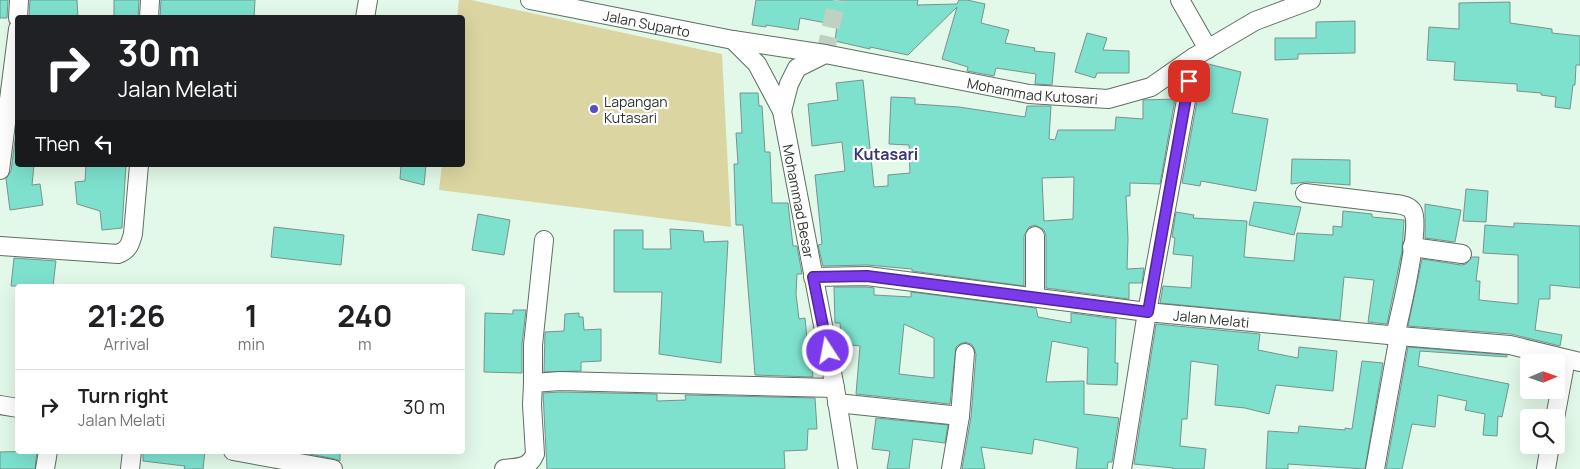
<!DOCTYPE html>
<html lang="en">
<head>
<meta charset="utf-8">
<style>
  :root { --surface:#fff; --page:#f6f6f6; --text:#202124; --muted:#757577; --line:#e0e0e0 }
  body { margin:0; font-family:Manrope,sans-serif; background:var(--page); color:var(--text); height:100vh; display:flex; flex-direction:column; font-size:19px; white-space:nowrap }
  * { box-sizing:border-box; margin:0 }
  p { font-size:16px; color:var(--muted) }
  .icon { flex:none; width:28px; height:28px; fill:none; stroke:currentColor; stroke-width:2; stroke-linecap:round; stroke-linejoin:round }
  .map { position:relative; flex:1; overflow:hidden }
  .sheet { position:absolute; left:15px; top:284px; width:450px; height:170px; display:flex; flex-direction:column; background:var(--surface); border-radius:5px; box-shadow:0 5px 20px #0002 }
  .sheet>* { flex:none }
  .guide { position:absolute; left:15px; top:15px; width:450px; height:152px; border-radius:5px; box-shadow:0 5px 20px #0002; background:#202124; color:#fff; overflow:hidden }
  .needle { width:32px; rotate:88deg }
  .tools { position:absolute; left:1520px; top:354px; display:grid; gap:10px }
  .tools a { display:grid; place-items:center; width:45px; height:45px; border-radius:5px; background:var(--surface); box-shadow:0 5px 20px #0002; font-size:25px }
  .pin { position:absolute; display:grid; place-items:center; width:42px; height:42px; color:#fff; margin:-21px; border-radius:10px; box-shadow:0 2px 8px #0006 }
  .me { position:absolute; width:55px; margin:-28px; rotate:349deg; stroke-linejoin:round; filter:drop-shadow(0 0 4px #0008) }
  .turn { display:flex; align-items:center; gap:18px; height:105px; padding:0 20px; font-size:22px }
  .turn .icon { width:65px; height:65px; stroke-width:2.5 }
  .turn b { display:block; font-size:35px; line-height:42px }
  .then { display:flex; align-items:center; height:48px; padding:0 20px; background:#0003; gap:10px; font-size:19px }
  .eta { display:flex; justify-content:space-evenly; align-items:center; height:85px; text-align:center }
  .eta b { font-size:30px; font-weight:700; line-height:35px }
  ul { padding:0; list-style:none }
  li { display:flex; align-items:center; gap:15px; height:75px; padding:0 20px; border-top:1px solid var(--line) }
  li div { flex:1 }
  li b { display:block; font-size:19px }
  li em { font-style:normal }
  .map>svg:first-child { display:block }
  .green { fill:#dbd5a1 }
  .building { fill:#7de1ce; stroke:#79928d; fill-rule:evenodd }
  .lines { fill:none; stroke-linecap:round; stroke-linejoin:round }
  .minor-tunnel { stroke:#bed1c3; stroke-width:18; stroke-dasharray:18 9; stroke-linecap:butt }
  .minor-casing { stroke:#5d6f62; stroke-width:20 }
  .minor { stroke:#fff; stroke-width:18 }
  .route-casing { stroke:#51269a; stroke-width:12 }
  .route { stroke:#7c3aed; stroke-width:9 }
  .poi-dot { fill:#5b4dc6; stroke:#fff; stroke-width:2 }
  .labels { text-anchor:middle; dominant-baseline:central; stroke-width:4.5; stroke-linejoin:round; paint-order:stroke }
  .street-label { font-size:14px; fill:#2d352f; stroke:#fff }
  .poi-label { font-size:14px; fill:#2d352f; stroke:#fff; text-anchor:start }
  .quarter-label { font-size:16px; font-weight:bold; fill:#3a3672; stroke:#fff }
</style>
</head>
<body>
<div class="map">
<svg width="1580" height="469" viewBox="0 0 1580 469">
  <rect width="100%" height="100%" fill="#e2f8e8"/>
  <path class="green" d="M 459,0 L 471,0 L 722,54 L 731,227 L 439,190 L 442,165 L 462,165 L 462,18 L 457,17 Z"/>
  <g class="building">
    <path d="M 0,0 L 8,0 L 7,18 L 0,18 Z"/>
    <path d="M 30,0 L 77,0 L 78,18 L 29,18 Z"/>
    <path d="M 114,0 L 139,0 L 138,18 L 114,18 Z"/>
    <path d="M 161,0 L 255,0 L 254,18 L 160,18 Z"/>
    <path d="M 756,0 L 918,0 L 917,5 L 957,4 L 959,0 L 967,0 L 985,4 L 981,23 L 1009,30 L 1005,43 L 1035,48 L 1034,51 L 1055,53 L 1052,85 L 1035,84 L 1036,74 L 996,68 L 994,76 L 967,71 L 968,67 L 942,59 L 957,7 L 908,55 L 870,47 L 870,49 L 835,41 L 837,25 L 800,18 L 798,30 L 766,25 L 766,27 L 752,25 Z"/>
    <path d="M 1510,2 L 1510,23 L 1552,29 L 1552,33 L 1580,36 L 1580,65 L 1576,65 L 1575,85 L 1573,85 L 1570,109 L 1555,107 L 1556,97 L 1541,95 L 1541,93 L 1517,91 L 1517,84 L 1454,80 L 1455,62 L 1427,60 L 1429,27 L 1459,29 L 1459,3 Z"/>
    <path d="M 1355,21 L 1355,53 L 1298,54 L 1298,59 L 1275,60 L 1275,38 L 1316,38 L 1316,22 Z"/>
    <path d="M 1087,33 L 1107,38 L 1103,50 L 1129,51 L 1129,73 L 1097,73 L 1095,78 L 1075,72 Z"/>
    <path d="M 1204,63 L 1241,72 L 1232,113 L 1268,119 L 1256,191 L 1201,181 L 1200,186 L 1182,183 Z"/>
    <path d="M 863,80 L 874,187 L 888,186 L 888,175 L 910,173 L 909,145 L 889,144 L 891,97 L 915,98 L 915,104 L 959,107 L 1025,117 L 1027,106 L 1051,106 L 1049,139 L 1055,140 L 1058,130 L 1115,130 L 1116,117 L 1143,119 L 1143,100 L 1175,99 L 1160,184 L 1130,183 L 1130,196 L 1126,196 L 1128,239 L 1127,269 L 1144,268 L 1142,283 L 1129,283 L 1129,299 L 1046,288 L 1046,236 L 1044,230 L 1035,225 L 1029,227 L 1024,236 L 1024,286 L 912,271 L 912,269 L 867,265 L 823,266 L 818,245 L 822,244 L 815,175 L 845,171 L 842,142 L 812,146 L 808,104 L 838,100 L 836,83 ZM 1074,177 L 1073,219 L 1044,221 L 1042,178 Z"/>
    <path d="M 740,93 L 758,93 L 759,106 L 762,106 L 765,152 L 770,152 L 772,203 L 788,203 L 793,246 L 797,246 L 802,274 L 797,274 L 796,294 L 799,319 L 805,318 L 810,370 L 812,369 L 813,377 L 755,375 L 743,225 L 736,225 L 734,164 L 738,164 L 736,133 L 742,133 Z"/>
    <path d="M 18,117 L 18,165 L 34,165 L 32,185 L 40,184 L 43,205 L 10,210 L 6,179 L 11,171 Z"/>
    <path d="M 1292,159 L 1350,160 L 1350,185 L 1306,182 L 1291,184 Z"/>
    <path d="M 86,165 L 126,165 L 122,228 L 102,230 L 100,211 L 77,204 L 75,182 L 85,181 Z"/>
    <path d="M 401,165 L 426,165 L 424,185 L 400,179 Z"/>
    <path d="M 1466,189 L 1488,191 L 1486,222 L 1463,221 Z"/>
    <path d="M 1254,202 L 1301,207 L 1294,235 L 1249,225 Z"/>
    <path d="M 1425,204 L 1461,210 L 1455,242 L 1425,238 Z"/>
    <path d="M 1343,211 L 1372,214 L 1372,217 L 1404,220 L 1402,251 L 1387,324 L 1368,322 L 1374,280 L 1344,277 L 1340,320 L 1160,303 L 1163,286 L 1191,288 L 1193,256 L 1173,254 L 1175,238 L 1172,237 L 1176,212 L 1194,215 L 1193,218 L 1247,221 L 1244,257 L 1294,261 L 1297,233 L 1333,235 L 1333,226 L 1342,227 Z"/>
    <path d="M 478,214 L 510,220 L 504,255 L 472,250 Z"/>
    <path d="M 1514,223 L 1580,226 L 1580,288 L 1550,285 L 1550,299 L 1539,299 L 1535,330 L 1562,335 L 1560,346 L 1511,334 L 1408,326 L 1422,259 L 1461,265 L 1466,264 L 1472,257 L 1479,257 L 1476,281 L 1480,281 L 1479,300 L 1518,304 L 1518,255 L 1483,253 L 1485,225 L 1514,227 Z"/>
    <path d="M 274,227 L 344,235 L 341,265 L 271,257 Z"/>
    <path d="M 670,229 L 703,231 L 704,242 L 728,241 L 721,363 L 659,354 L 662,292 L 614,292 L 614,230 L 643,230 L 643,249 L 671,249 Z"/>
    <path d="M 14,258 L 56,261 L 53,286 L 11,286 Z"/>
    <path d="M 834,287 L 866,287 L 874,288 L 874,295 L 911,297 L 911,292 L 1036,308 L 1038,317 L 1071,323 L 1071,313 L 1116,319 L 1115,363 L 1118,363 L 1117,385 L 1087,384 L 1088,348 L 1052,341 L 1046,382 L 1084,381 L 1084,414 L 1119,418 L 1112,462 L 1108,462 L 1107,469 L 1076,469 L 1078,448 L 1034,439 L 1032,454 L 981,447 L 985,469 L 962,469 L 971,417 L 976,354 L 974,348 L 971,344 L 965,342 L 960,344 L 956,347 L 950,404 L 856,394 L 860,346 L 842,344 L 840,323 L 835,323 ZM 904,324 L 934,338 L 934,378 L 899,374 Z"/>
    <path d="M 513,310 L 526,310 L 522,344 L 522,373 L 484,372 L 485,313 L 513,314 Z"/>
    <path d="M 579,313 L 579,317 L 583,317 L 584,330 L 601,329 L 601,361 L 581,362 L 581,371 L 544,372 L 545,332 L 564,331 L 565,314 Z"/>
    <path d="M 1156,324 L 1260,334 L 1258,350 L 1298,358 L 1299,347 L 1337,351 L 1333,391 L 1276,385 L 1269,414 L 1245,408 L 1215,405 L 1218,365 L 1191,361 L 1187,419 L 1182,419 L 1180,446 L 1206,449 L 1204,469 L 1172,469 L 1173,468 L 1134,464 Z"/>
    <path d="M 1408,347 L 1507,355 L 1507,357 L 1420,351 L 1418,366 L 1509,384 L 1502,417 L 1498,416 L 1497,436 L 1483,435 L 1485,414 L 1465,410 L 1467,401 L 1438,395 L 1435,427 L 1412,424 L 1402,469 L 1386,469 Z"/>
    <path d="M 1362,361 L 1383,363 L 1365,469 L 1288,464 L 1288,469 L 1266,469 L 1268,431 L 1298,433 L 1299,426 L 1345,430 L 1345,428 L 1352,429 Z"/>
    <path d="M 560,392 L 657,394 L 657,401 L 686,400 L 685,395 L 815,398 L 817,429 L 808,429 L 807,450 L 784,451 L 785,469 L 547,469 L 543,393 Z"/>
    <path d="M 876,418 L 948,425 L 945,443 L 913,439 L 909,469 L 887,469 L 890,451 L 872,449 Z"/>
    <path d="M 37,451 L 35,469 L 0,469 L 0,452 Z"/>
    <path d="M 143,451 L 205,451 L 203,469 L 184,469 L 185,466 L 143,461 Z"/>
    <path d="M 294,451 L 340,451 L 340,461 L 335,459 Z"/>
  </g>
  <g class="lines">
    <path class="minor-tunnel" d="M 825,54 L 837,0"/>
    <defs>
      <g id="minor">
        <path id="s1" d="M 530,0 L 733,40 L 825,54 L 1029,94 L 1108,99 L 1151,87 L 1194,57 L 1255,21 L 1311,0"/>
        <path d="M 1180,0 L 1208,49"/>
        <path d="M 18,18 L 19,0"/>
        <path d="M 149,18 L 150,0"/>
        <path d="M 365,18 L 368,0"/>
        <path id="s2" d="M 733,40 L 757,64 L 782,111 L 835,388 L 848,469"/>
        <path d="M 782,111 L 789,84 L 797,68 L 825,54"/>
        <path d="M 0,170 L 18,29"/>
        <path d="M 1305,193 L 1396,204 C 1403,205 1410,206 1413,212 C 1421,228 1400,315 1395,336"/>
        <path d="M 1035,236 L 1035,297"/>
        <path d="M 0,246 L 118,254 C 129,250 130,244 133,234 L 139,165"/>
        <path d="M 1412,247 L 1462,254"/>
        <path id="s3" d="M 813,277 L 867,276 L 1147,312 L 1399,336 L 1510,345 L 1580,362"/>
        <path d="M 533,383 L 533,345 L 544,240"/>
        <path d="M 837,403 L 960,416"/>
        <path d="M 0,405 L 18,408"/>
        <path d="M 1555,418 L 1566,359"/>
        <path d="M 233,451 L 333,469"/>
        <path d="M 45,469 L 48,451"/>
        <path d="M 130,469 L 132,451"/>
        <path d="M 504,469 C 517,467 529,469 535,454 L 532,405 L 533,383 L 560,381 L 835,388"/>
        <path d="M 951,469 L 960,416 L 965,353"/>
        <path d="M 1122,469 L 1147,312 L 1194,57"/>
        <path d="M 1375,469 L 1399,336"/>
        <path d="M 1546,469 L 1550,445"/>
      </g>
    </defs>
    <use href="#minor" class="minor-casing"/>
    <use href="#minor" class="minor"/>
  </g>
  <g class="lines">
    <defs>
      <path id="route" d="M 828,351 L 813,277 L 867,276 L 1148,312 L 1189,81"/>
    </defs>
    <use href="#route" class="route-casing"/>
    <use href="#route" class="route"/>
  </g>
  <circle class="poi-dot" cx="594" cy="109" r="5"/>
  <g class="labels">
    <g class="street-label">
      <text stroke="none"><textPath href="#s1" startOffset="119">Jalan Suparto</textPath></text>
      <text stroke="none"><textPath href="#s1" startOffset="511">Mohammad Kutosari</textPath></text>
      <text stroke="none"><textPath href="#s2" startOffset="179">Mohammad Besar</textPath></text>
      <text stroke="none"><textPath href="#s3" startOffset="401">Jalan Melati</textPath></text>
    </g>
    <g class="poi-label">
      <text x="604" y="101">Lapangan<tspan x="604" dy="16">Kutasari</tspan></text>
    </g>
    <g class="quarter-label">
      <text x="886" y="154">Kutasari</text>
    </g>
  </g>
</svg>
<div class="tools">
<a><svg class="needle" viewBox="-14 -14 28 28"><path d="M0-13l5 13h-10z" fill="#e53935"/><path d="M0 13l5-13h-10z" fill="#757577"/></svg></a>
<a><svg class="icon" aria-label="search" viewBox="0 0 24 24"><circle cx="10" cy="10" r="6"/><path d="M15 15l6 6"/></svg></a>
</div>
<div class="pin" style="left:1189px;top:81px;background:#d93025"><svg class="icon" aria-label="arrive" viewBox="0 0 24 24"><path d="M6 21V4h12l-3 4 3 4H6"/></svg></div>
<svg class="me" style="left:828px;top:351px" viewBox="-20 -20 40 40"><circle r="17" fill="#7c3aed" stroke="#fff" stroke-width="3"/><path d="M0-11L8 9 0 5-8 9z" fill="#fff"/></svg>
<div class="guide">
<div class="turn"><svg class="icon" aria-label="right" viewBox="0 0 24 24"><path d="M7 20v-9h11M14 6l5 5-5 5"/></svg><div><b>30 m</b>Jalan Melati</div></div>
<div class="then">Then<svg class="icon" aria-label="left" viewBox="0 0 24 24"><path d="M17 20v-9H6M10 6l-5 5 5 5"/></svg></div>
</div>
<section class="sheet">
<div class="eta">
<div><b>21:26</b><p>Arrival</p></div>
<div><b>1</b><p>min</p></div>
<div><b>240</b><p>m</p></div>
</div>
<ul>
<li><svg class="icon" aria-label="right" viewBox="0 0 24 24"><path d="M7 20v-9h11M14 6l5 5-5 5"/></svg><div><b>Turn right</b><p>Jalan Melati</p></div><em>30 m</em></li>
</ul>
</section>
</div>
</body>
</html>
